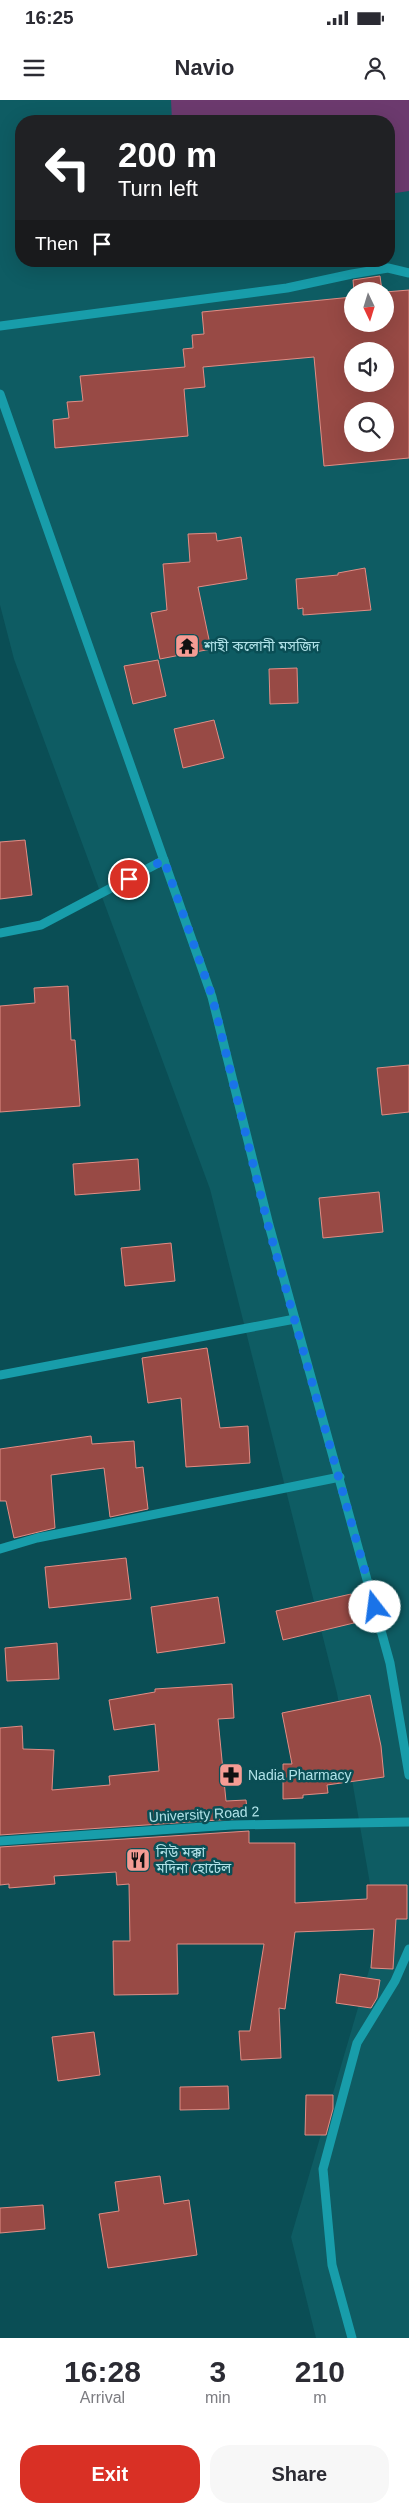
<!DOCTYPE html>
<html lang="en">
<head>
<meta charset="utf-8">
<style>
  :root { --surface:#fff; --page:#f7f7f7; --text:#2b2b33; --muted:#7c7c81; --accent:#d93025 }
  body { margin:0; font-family:Helvetica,"Noto Sans Bengali",sans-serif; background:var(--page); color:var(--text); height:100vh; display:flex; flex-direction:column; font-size:19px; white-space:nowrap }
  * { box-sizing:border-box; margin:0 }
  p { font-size:16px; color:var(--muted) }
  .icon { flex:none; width:28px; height:28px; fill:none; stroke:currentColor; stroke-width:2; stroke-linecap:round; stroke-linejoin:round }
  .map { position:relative; height:2238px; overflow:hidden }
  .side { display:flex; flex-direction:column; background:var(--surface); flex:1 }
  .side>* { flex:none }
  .top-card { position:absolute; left:15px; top:15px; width:380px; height:152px; border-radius:20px; box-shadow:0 5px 20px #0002; background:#202124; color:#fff; overflow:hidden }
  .needle { width:32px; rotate:176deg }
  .tools { position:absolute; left:344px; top:182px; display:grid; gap:10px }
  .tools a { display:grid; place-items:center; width:50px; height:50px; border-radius:50%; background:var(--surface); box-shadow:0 5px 20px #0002; font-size:25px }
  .pin { position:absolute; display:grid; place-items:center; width:42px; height:42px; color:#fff; margin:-21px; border:2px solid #fff; border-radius:50%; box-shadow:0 1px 5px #0007 }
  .me { position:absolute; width:55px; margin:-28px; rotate:345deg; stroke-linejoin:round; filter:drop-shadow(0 0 4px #0008) }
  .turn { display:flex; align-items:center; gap:18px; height:105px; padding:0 20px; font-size:22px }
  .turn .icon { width:65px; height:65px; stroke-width:2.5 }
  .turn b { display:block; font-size:35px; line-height:42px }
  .then { display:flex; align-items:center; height:48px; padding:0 20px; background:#0003; gap:10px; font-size:19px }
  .eta { display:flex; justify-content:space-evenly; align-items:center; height:85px; text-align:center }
  .eta b { font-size:30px; font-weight:700; line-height:35px }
  .primary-button { display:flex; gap:10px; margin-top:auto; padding:10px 20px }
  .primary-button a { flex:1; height:58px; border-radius:20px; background:var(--accent); color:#fff; font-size:20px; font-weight:700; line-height:58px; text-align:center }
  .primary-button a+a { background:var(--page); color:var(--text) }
  .status { display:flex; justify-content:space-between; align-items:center; height:35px; padding:0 25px; background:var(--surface); direction:ltr }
  .status svg { height:14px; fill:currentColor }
  header { display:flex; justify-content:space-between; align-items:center; height:65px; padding:0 20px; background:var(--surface); font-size:22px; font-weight:700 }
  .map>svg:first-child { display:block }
  .built { fill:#0e5c63; fill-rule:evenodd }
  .green { fill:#6c3a6e }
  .building { fill:#984a45; stroke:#e18d85; fill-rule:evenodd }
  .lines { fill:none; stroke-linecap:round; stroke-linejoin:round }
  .minor { stroke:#189daa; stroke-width:9 }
  .route { stroke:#1a73e8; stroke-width:9; stroke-dasharray:0 16.2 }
  .labels { text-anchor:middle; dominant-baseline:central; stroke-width:5; stroke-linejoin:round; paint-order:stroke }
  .poi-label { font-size:14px; fill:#b0e2e8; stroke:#0a4e55; text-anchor:start }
  .street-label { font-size:14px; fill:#b0e2e8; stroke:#0a4e55 }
</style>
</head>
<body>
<div class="status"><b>16:25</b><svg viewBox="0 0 49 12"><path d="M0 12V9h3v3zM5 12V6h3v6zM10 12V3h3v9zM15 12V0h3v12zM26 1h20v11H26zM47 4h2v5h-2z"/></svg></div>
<header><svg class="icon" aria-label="menu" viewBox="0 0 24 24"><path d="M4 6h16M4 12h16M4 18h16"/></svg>Navio<svg class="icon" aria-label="person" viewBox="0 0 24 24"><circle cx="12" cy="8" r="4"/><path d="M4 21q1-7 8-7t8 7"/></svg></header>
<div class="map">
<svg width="409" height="2238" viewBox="0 0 409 2238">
  <rect width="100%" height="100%" fill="#0a4e55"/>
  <path class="built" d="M 0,0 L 409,0 L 409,2238 L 316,2238 L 291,2137 L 379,1836 L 337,1593 L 210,1089 L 14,559 L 0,505 ZM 21,21 L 389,21 L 389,161 L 21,161 ZM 352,191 L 385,191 L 385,224 L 352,224 ZM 352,251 L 385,251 L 385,284 L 352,284 ZM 352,311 L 385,311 L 385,344 L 352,344 Z"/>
  <path class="green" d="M 171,0 L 409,0 L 409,91 L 389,94 L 389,21 L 172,21 Z"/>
  <g class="building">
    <path d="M 380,176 L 382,191 L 354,191 L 353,180 Z"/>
    <path d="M 409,190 L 409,358 L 324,366 L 314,257 L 203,267 L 205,287 L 184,289 L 188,336 L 55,348 L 53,320 L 69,318 L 67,302 L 83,301 L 80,276 L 185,267 L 183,249 L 193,248 L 192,235 L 204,234 L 202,212 L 352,197 L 352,224 L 385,224 L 385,192 ZM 352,251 L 385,251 L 385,284 L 352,284 ZM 352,311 L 385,311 L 385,344 L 352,344 Z"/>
    <path d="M 216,433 L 217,441 L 241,437 L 247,479 L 198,487 L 211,549 L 160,559 L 151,513 L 167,510 L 163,464 L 190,462 L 188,434 Z"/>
    <path d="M 365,468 L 371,510 L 303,515 L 303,508 L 298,509 L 296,479 L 338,475 L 338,473 Z"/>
    <path d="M 158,560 L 166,596 L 133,604 L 124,566 Z"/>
    <path d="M 297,568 L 298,603 L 270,604 L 269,569 Z"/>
    <path d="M 214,620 L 224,658 L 183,668 L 174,629 Z"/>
    <path d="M 25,740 L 32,795 L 0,799 L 0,742 Z"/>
    <path d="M 68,886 L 71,940 L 75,940 L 80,1006 L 0,1012 L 0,906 L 35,903 L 34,888 Z"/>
    <path d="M 409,965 L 409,1012 L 382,1015 L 377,968 Z"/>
    <path d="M 138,1059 L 140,1090 L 75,1095 L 73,1064 Z"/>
    <path d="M 379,1092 L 383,1132 L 323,1138 L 319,1098 Z"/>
    <path d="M 171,1143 L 175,1181 L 125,1186 L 121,1148 Z"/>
    <path d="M 207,1248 L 220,1328 L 248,1326 L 250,1363 L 186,1367 L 181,1298 L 148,1303 L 142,1258 Z"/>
    <path d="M 91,1336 L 92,1344 L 134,1341 L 136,1368 L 143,1367 L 148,1409 L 110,1417 L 104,1368 L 51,1375 L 55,1428 L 14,1438 L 6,1401 L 0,1401 L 0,1349 Z"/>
    <path d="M 126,1458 L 131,1499 L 49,1508 L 45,1467 Z"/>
    <path d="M 351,1494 L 358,1522 L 283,1540 L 276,1511 Z"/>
    <path d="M 218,1497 L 225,1543 L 157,1553 L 151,1507 Z"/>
    <path d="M 57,1543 L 59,1579 L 7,1581 L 5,1548 Z"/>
    <path d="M 232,1584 L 234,1618 L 218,1619 L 226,1701 L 246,1700 L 248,1718 L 0,1735 L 0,1628 L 22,1626 L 23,1649 L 54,1650 L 52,1690 L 110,1685 L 109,1676 L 159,1671 L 155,1624 L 114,1630 L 109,1600 L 155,1592 L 155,1589 Z"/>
    <path d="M 370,1595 L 381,1646 L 384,1677 L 327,1685 L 328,1693 L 303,1695 L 303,1698 L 283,1699 L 283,1664 L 292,1664 L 282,1613 Z"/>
    <path d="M 249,1731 L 249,1743 L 295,1743 L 295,1803 L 367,1799 L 367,1785 L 407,1785 L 407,1819 L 396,1819 L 393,1869 L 371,1868 L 374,1829 L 295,1832 L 285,1909 L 279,1908 L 281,1958 L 241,1960 L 239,1931 L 250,1931 L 264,1844 L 177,1844 L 178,1894 L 114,1895 L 113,1841 L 130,1841 L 129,1784 L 117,1785 L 116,1772 L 54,1776 L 55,1784 L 9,1788 L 9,1784 L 0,1785 L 0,1747 Z"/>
    <path d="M 340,1874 L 380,1880 L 377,1898 L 371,1908 L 336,1903 Z"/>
    <path d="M 94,1932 L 100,1975 L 58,1981 L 52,1937 Z"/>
    <path d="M 228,1986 L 229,2009 L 180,2010 L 180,1987 Z"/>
    <path d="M 306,1995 L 333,1995 L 333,2009 L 326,2035 L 305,2035 Z"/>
    <path d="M 160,2076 L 164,2104 L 189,2100 L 197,2155 L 108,2168 L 99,2114 L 119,2111 L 115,2082 Z"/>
    <path d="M 43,2105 L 45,2129 L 0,2133 L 0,2108 Z"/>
  </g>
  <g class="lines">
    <g class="minor">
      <path d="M 0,226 L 287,188 L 352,174 L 388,168 L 409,173"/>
      <path d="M 0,294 L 212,897 L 269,1125 L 390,1563 L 409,1675"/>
      <path d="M 0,833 L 41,825 L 164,760"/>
      <path d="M 0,1275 L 295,1219"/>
      <path d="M 0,1449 L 37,1438 L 340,1377"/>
      <path d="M 0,1741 L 232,1725 L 409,1722"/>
      <path d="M 352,2238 L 332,2165 L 323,2069 L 357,1943 L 395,1881 L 409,1849"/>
    </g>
  </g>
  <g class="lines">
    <path class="route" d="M 129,779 L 164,760 L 212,896 L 268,1125 L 375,1507"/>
  </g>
  <defs>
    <symbol id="temple-square" viewBox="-11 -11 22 22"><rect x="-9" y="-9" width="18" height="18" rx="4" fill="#f59c94" stroke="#0a4e55"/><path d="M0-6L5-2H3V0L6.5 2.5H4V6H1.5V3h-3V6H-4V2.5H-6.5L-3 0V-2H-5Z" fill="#111"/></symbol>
    <symbol id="pharmacy-square" viewBox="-11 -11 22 22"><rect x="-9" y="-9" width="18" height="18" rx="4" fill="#f59c94" stroke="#0a4e55"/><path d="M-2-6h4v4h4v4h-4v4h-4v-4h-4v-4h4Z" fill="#111"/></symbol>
    <symbol id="restaurant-square" viewBox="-11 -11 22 22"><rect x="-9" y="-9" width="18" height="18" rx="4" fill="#f59c94" stroke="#0a4e55"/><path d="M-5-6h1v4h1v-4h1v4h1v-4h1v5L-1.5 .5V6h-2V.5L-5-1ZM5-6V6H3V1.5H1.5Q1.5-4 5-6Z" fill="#111"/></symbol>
  </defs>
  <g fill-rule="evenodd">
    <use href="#temple-square" x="173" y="532" width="28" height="28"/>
    <use href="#pharmacy-square" x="217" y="1661" width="28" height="28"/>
    <use href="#restaurant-square" x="124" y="1746" width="28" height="28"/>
  </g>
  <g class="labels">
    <g class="poi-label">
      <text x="204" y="546">শাহী কলোনী মসজিদ</text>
      <text x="248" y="1675">Nadia Pharmacy</text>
      <text x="156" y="1752">নিউ মক্কা<tspan x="156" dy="16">মদিনা হোটেল</tspan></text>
    </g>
    <g class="street-label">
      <text transform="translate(204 1714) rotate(-3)">University Road 2</text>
    </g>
  </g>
</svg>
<div class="tools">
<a><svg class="needle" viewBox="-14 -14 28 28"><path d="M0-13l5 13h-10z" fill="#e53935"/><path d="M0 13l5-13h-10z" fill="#7c7c81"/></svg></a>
<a><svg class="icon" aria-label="sound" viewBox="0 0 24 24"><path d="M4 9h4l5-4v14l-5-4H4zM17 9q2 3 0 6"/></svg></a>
<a><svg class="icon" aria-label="search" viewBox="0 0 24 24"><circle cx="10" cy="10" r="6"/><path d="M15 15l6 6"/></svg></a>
</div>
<div class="pin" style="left:129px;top:779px;background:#d93025"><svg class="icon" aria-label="arrive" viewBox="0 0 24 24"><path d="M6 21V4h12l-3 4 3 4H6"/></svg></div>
<svg class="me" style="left:375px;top:1507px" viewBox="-20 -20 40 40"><circle r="19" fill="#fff"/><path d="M0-13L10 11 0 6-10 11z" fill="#1a73e8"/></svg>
<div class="top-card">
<div class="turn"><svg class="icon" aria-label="left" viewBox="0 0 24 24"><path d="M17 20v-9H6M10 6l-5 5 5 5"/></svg><div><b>200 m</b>Turn left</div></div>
<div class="then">Then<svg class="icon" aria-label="arrive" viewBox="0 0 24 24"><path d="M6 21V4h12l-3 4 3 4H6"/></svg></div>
</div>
</div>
<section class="side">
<div class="eta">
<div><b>16:28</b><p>Arrival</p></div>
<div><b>3</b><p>min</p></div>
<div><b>210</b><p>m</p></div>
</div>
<div class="primary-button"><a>Exit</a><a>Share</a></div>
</section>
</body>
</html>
